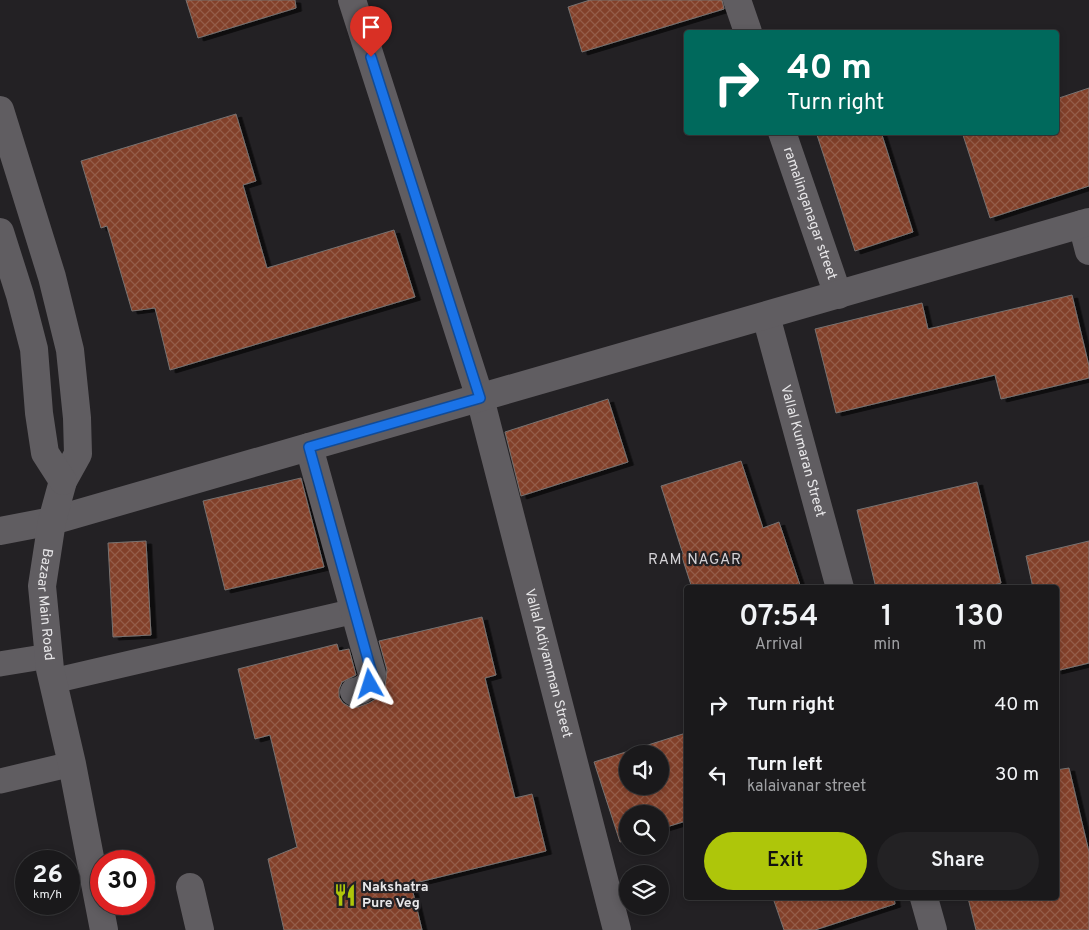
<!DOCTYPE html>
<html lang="en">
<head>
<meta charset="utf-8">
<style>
  :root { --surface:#1a191b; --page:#232224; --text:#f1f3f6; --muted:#9fa0a3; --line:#38383a; --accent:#aec60a }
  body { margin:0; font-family:Overpass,sans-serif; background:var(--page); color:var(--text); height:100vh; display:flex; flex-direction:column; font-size:19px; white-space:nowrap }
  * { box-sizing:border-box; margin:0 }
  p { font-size:16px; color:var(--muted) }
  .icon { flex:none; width:28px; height:28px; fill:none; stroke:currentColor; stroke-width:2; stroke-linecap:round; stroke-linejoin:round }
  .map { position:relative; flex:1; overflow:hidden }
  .details { position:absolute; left:684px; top:585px; width:375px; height:315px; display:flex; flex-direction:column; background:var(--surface); border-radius:5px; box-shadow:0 2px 8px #0003,0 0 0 1px var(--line) }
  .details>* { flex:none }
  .banner { position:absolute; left:684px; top:30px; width:375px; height:105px; border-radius:5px; box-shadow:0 2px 8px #0003,0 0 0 1px var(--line); background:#00695c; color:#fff; overflow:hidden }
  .fabs { position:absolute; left:619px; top:745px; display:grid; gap:10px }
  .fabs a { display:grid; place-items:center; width:50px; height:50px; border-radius:50%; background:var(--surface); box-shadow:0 2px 8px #0003,0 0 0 1px var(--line); font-size:25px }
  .speed { position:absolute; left:15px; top:850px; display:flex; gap:10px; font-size:25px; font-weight:700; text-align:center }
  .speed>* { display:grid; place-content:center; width:65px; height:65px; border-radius:50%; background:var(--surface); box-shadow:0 2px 8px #0003,0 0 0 1px var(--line); line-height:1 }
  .speed small { font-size:12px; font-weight:400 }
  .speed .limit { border:8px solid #d22; background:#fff; color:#111 }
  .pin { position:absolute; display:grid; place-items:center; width:42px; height:42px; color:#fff; margin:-51px -21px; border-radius:50% 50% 50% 0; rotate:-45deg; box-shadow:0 0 5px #0007 }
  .pin .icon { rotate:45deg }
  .me { position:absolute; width:55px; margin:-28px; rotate:354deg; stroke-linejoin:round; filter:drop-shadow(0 0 4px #0008) }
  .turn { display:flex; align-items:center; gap:18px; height:105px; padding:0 20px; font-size:22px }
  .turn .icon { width:65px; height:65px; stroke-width:2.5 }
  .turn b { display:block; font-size:35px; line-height:42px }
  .eta { display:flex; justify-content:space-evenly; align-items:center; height:85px; text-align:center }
  .eta b { font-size:30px; font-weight:600; line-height:35px }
  .primary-button { display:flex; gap:10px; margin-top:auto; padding:10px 20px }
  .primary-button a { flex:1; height:58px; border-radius:30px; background:var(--accent); color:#111; font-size:20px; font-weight:600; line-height:58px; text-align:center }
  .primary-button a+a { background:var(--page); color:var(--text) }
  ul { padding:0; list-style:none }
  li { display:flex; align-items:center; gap:15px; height:70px; padding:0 20px }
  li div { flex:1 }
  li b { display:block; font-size:19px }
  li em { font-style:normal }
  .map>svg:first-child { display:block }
  .building { fill:url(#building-cross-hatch); stroke:#777271; fill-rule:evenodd; filter:url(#shadow) }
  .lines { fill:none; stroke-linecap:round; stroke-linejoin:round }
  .service { stroke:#605d61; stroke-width:25 }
  .minor { stroke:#605d61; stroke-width:28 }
  .secondary { stroke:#605d61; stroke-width:28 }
  .route-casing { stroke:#114b97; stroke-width:12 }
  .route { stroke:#1a73e8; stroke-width:9 }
  .labels { text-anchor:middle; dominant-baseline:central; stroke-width:4.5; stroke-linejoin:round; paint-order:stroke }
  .street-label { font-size:14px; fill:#e7e6e8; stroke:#232124 }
  .poi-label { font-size:14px; font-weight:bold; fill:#e7e6e8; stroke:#232124; text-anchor:start }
  .neighbourhood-label { font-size:15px; letter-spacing:1px; fill:#d4d2d6; stroke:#232124 }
</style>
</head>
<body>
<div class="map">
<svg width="1089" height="930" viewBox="0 0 1089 930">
  <defs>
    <pattern id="building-cross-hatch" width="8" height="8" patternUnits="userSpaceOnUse" patternTransform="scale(1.25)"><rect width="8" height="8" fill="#824129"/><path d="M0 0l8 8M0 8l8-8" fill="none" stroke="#945c48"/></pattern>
    <filter id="shadow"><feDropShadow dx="5.5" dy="3" stdDeviation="0" flood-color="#0009"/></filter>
  </defs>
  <rect width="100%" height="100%" fill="#232124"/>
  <g class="building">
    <path d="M 186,0 L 295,0 L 296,8 L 198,38 Z"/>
    <path d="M 590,0 L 722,0 L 724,9 L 582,52 L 568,7 Z"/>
    <path d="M 1089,88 L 1089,186 L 990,218 L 962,132 L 1056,132 L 1056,99 Z"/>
    <path d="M 236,114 L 256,181 L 243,185 L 267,268 L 394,230 L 415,297 L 170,370 L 155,308 L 132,311 L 107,226 L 101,228 L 81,161 Z"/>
    <path d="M 816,132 L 881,132 L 913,232 L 855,251 Z"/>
    <path d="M 1072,295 L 1089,366 L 1089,378 L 1001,399 L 995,375 L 836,413 L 815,329 L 922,303 L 928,329 Z"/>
    <path d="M 608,399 L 628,462 L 521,496 L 505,432 Z"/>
    <path d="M 741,461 L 763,528 L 779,522 L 801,588 L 692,588 L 681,554 L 683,554 L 661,486 Z"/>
    <path d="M 301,478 L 324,567 L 225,590 L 203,501 Z"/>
    <path d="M 977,482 L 1001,583 L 983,588 L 876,588 L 857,510 Z"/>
    <path d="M 146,541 L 151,635 L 113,637 L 108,543 Z"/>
    <path d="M 1089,541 L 1089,663 L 1056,671 L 1056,588 L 1033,588 L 1026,556 Z"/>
    <path d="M 482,617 L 496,675 L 485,678 L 515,798 L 532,794 L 546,851 L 411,884 L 422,930 L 284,930 L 268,859 L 297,847 L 270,735 L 255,739 L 238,669 L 337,644 L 339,651 L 349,649 L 356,675 L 342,682 L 339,689 L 339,697 L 343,703 L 350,707 L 358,707 L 369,703 L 379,697 L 385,687 L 387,670 L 379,641 Z"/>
    <path d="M 686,733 L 686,821 L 660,829 L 660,814 L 628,814 L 628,840 L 620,842 L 594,762 ZM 628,754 L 660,754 L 660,786 L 628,786 Z"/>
    <path d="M 1069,768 L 1089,852 L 1089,930 L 976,930 L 968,898 L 1056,898 L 1056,770 Z"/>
    <path d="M 773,898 L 894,898 L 895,904 L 815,930 L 784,930 Z"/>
  </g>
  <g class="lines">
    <g class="service">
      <path d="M 0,664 L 49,656"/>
      <path d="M 53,681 L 355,611"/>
      <path d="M 0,781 L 72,764"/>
    </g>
    <g class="minor">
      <path id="s1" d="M 352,0 L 480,398 L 617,930"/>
      <path d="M 737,0 L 748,32"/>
      <path id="s2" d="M 782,132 L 838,295"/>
      <path d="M 1082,224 L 1089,251"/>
      <path id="s3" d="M 766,316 L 840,588"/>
      <path d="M 309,447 L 372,674 L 370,684 L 361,690 L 354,692"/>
      <path d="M 0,531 L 52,521 L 1089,222"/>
      <path d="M 190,887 L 200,930"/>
      <path d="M 924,898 L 933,930"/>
    </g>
    <g class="secondary">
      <path id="s4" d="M 0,110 L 52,277 L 70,350 L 77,418 L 78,454 L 63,481 L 52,521 L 42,586 L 50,669 L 72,764 L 104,930"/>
      <path d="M 0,232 L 20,295 L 34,349 L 39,413 L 45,453 L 63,481"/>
    </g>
  </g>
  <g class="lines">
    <defs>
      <path id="route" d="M 370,684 L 372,674 L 309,447 L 480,398 L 371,57"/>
    </defs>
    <use href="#route" class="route-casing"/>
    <use href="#route" class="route"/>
  </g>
  <defs>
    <symbol id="restaurant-bare" viewBox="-9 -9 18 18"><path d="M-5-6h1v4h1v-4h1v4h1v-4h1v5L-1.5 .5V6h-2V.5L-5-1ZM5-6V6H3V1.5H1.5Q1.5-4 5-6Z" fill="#aec60a" stroke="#232124" stroke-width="2.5" paint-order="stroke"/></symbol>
  </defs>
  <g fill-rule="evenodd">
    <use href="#restaurant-bare" x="329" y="879" width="32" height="32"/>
  </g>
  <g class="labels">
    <g class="street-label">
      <text stroke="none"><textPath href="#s2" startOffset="86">ramalinganagar street</textPath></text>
      <text stroke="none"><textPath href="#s3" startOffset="140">Vallal Kumaran Street</textPath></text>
      <text stroke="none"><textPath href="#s4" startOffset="511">Bazaar Main Road</textPath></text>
      <text stroke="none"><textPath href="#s1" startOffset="692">Vallal Adiyamman Street</textPath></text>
    </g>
    <g class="poi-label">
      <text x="362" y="887">Nakshatra<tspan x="362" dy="16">Pure Veg</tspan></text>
    </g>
    <g class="neighbourhood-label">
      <text x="695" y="560">RAM NAGAR</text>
    </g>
  </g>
</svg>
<div class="fabs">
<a><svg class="icon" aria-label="sound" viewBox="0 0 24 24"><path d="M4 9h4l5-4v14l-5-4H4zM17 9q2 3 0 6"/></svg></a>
<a><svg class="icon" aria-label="search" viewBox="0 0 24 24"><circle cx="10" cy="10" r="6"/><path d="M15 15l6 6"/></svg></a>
<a><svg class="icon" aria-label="layers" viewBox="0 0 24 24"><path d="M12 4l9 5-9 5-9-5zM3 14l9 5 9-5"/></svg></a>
</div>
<div class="speed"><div>26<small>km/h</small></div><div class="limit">30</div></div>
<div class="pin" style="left:371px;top:57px;background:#d93025"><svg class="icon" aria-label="arrive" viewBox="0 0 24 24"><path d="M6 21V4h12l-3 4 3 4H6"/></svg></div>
<svg class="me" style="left:370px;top:684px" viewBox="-20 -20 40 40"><path d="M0-17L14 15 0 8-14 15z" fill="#1a73e8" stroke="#fff" stroke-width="4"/></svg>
<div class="banner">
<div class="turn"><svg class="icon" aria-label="right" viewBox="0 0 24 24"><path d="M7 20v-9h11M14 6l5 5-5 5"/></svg><div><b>40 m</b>Turn right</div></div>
</div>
<section class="details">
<div class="eta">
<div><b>07:54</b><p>Arrival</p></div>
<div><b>1</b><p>min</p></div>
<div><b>130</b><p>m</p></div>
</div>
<ul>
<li><svg class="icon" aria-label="right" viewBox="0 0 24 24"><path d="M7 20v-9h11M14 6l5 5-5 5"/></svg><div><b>Turn right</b></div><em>40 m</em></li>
<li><svg class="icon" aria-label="left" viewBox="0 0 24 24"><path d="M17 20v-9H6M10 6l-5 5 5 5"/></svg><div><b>Turn left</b><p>kalaivanar street</p></div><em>30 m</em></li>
</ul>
<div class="primary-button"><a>Exit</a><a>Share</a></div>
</section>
</div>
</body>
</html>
